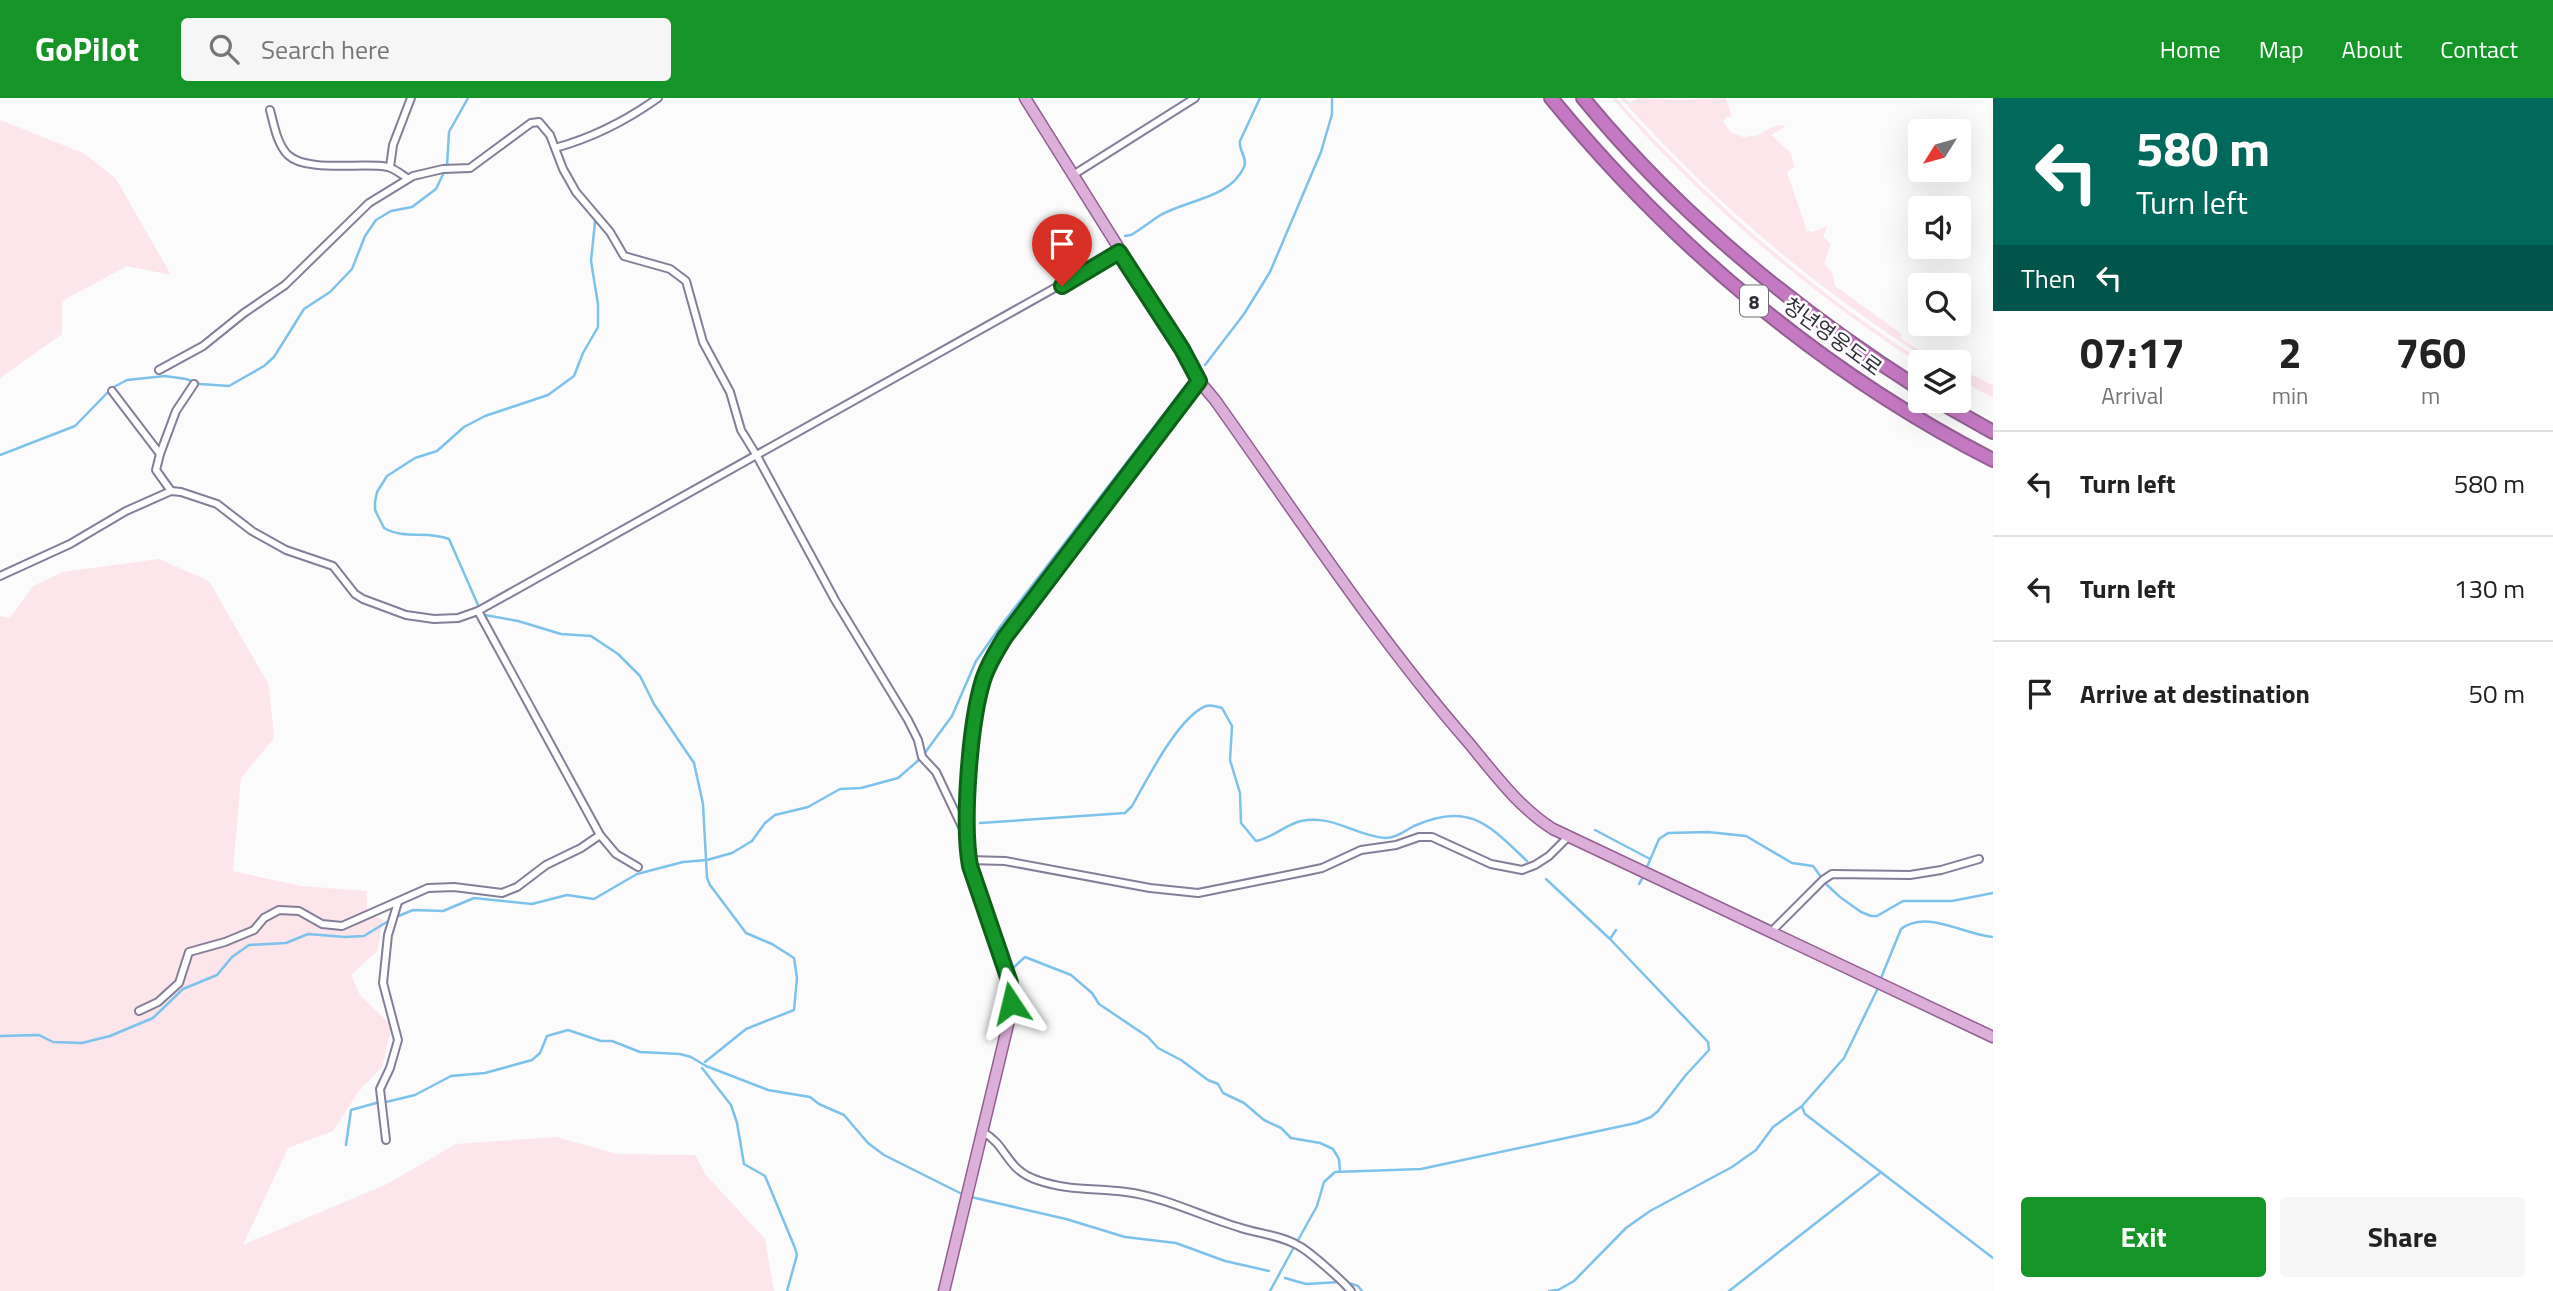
<!DOCTYPE html>
<html lang="en">
<head>
<meta charset="utf-8">
<style>
  :root { --surface:#fff; --page:#f6f6f6; --text:#222; --muted:#767676; --line:#e0e0e0; --accent:#159527 }
  body { margin:0; font-family:"Titillium Web","Noto Sans KR",sans-serif; background:var(--page); color:var(--text); height:100vh; display:flex; flex-direction:column; font-size:26px; white-space:nowrap }
  * { box-sizing:border-box; margin:0 }
  p { font-size:23px; color:var(--muted) }
  .icon { flex:none; width:38px; height:38px; fill:none; stroke:currentColor; stroke-width:2; stroke-linecap:round; stroke-linejoin:round }
  .map { position:relative; flex:1; overflow:hidden }
  .sheet { display:flex; flex-direction:column; background:var(--surface); width:560px }
  .sheet>* { flex:none }
  .guide { background:#00695c; color:#fff; overflow:hidden }
  .needle { width:46px; rotate:233deg }
  .buttons { position:absolute; left:1908px; top:21px; display:grid; gap:14px }
  .buttons a { display:grid; place-items:center; width:63px; height:63px; border-radius:7px; background:var(--surface); box-shadow:0 7px 28px #0002; font-size:35px }
  .pin { position:absolute; display:grid; place-items:center; width:60px; height:60px; color:#fff; margin:-72px -30px; border-radius:50% 50% 50% 0; rotate:-45deg; box-shadow:0 0 7px #0007 }
  .pin .icon { rotate:45deg }
  .me { position:absolute; width:77px; margin:-38px; rotate:350deg; stroke-linejoin:round; filter:drop-shadow(0 0 5px #0008) }
  .turn { display:flex; align-items:center; gap:24px; height:147px; padding:0 28px; font-size:32px }
  .turn .icon { width:91px; height:91px; stroke-width:2.5 }
  .turn b { display:block; font-size:49px; line-height:60px }
  .then { display:flex; align-items:center; height:66px; padding:0 28px; background:#0003; gap:14px; font-size:26px }
  .eta { display:flex; justify-content:space-evenly; align-items:center; height:119px; text-align:center }
  .eta b { font-size:42px; font-weight:700; line-height:49px }
  .button { display:flex; gap:14px; margin-top:auto; padding:14px 28px }
  .button a { flex:1; height:80px; border-radius:7px; background:var(--accent); color:#fff; font-size:28px; font-weight:700; line-height:80px; text-align:center }
  .button a+a { background:var(--page); color:var(--text) }
  ul { padding:0; list-style:none }
  li { display:flex; align-items:center; gap:21px; height:105px; padding:0 28px; border-top:2px solid var(--line) }
  li div { flex:1 }
  li b { display:block; font-size:26px }
  li em { font-style:normal }
  header { display:flex; align-items:center; gap:42px; box-sizing:border-box; height:98px; padding:0 35px; background:var(--accent); color:#fff }
  header strong { font-size:33px }
  nav { display:flex; gap:38px; margin-inline-start:auto; font-size:24px }
  .search { width:490px; height:63px; background:var(--page); display:flex; align-items:center; gap:18px; box-sizing:border-box; padding:0 24px; border-radius:7px; color:var(--muted); font-size:26px }
  main { display:flex; flex:1; min-height:0 }
  .map>svg:first-child { display:block }
  .green { fill:#fce5eb }
  .lines { fill:none; stroke-linecap:round; stroke-linejoin:round }
  .stream { stroke:#7dc2eb; stroke-width:2.5 }
  .street-casing { stroke:#857e97; stroke-width:10 }
  .primary-casing { stroke:#925f93; stroke-width:13 }
  .highway-casing { stroke:#925f93; stroke-width:16 }
  .street { stroke:#fff; stroke-width:6 }
  .primary { stroke:#dcafdb; stroke-width:10 }
  .highway { stroke:#c579c3; stroke-width:12 }
  .route-casing { stroke:#0e6119; stroke-width:18 }
  .route { stroke:#159527; stroke-width:12 }
  .labels { text-anchor:middle; dominant-baseline:central; stroke-width:5; stroke-linejoin:round; paint-order:stroke }
  .shield { fill:#fff; stroke:#706d74; stroke-width:2 }
  .shield-label { font-size:19px; font-weight:bold; fill:#322f39 }
  .street-label { font-size:21px; fill:#322f39; stroke:#fff }
</style>
</head>
<body>
<header>
<strong>GoPilot</strong>
<div class="search"><svg class="icon" aria-label="search" viewBox="0 0 24 24"><circle cx="10" cy="10" r="6"/><path d="M15 15l6 6"/></svg>Search here</div>
<nav><a>Home</a><a>Map</a><a>About</a><a>Contact</a></nav>
</header>
<main>
<div class="map">
<svg width="1993" height="1193" viewBox="0 0 1993 1193">
  <rect width="100%" height="100%" fill="#fbfbfb"/>
  <g class="green">
    <path d="M 1612,0 L 1616,0 C 1707,102 1809,191 1924,264 L 1920,264 L 1920,266 C 1806,192 1701,103 1612,0 Z"/>
    <path d="M 1621,0 L 1625,0 L 1630,5 L 1638,0 L 1681,2 L 1726,0 L 1732,19 L 1727,18 L 1723,23 L 1730,34 L 1745,40 L 1750,37 L 1753,39 L 1777,27 L 1786,28 L 1771,37 L 1791,55 L 1794,69 L 1787,74 L 1807,133 L 1812,134 L 1827,128 L 1823,139 L 1831,146 L 1824,166 L 1832,174 L 1835,188 L 1902,236 L 1900,240 L 1938,264 L 1932,264 C 1818,193 1717,107 1627,7 L 1630,6 L 1626,6 Z"/>
    <path d="M 0,22 L 85,56 L 116,81 L 171,177 L 127,168 L 62,203 L 62,236 L 0,280 Z"/>
    <path d="M 1958,273 L 1968,275 L 1993,287 L 1993,300 L 1958,280 Z"/>
    <path d="M 159,461 L 209,483 L 269,587 L 274,640 L 241,680 L 233,773 L 301,788 L 367,793 L 367,814 L 383,822 L 377,853 L 351,877 L 360,897 L 392,928 L 382,969 L 359,993 L 333,1033 L 288,1050 L 243,1147 L 387,1086 L 456,1046 L 556,1039 L 618,1056 L 695,1057 L 706,1077 L 765,1141 L 774,1193 L 0,1193 L 0,518 L 10,520 L 33,488 L 63,474 Z"/>
  </g>
  <g class="lines">
    <g class="stream">
      <path d="M 1125,138 L 1131,137 C 1141,131 1150,124 1159,118 C 1185,102 1230,101 1244,69 C 1248,60 1238,52 1240,43 L 1260,0"/>
      <path d="M 1205,267 L 1244,216 L 1270,174 L 1321,54 L 1332,16 L 1332,0"/>
      <path d="M 0,357 L 75,328 L 112,290 L 127,282 L 165,278 L 186,281 L 200,286 L 229,288 L 264,268 L 274,259 L 304,211 L 330,194 L 352,171 L 365,138 L 376,122 L 391,113 L 412,109 L 436,91 L 447,68 L 449,34 L 468,0"/>
      <path d="M 478,507 L 449,441 C 427,432 405,442 384,430 L 375,412 L 375,404 L 377,394 L 387,378 L 415,360 L 437,353 L 464,329 L 485,318 L 548,297 L 574,278 L 583,255 L 598,229 L 598,206 L 591,163 L 595,124"/>
      <path d="M 485,517 L 518,523 L 561,536 L 591,538 L 618,556 L 640,578 L 654,606 L 694,665 L 703,706 L 707,780 L 710,787 L 746,835 L 772,846 L 794,860 L 797,880 L 794,912 L 746,931 L 705,964"/>
      <path d="M 924,656 L 952,618 L 976,563 L 1000,529 L 1187,286"/>
      <path d="M 980,725 L 1125,715 L 1132,708 C 1147,682 1178,619 1206,608 C 1211,606 1218,609 1222,610 L 1232,628 L 1230,662 L 1240,695 L 1241,725 L 1256,743 C 1272,740 1285,727 1301,723 C 1332,716 1356,738 1385,740 C 1395,741 1406,732 1414,728 C 1469,703 1489,727 1527,763"/>
      <path d="M 1595,732 L 1650,761"/>
      <path d="M 1647,769 L 1659,741 L 1668,735 L 1708,734 L 1746,738 L 1792,765 L 1813,768 L 1827,787 L 1840,799 L 1861,814 L 1871,818 L 1877,818 L 1903,803 L 1952,803 L 1993,795"/>
      <path d="M 1546,781 L 1610,841"/>
      <path d="M 1639,786 L 1642,781"/>
      <path d="M 396,819 L 413,812 L 443,813 L 474,800 L 532,806 L 567,797 L 594,801 L 637,776 L 683,764 L 707,762 L 732,755 L 752,743 L 765,725 L 775,717 L 808,709 L 840,691 L 861,690 L 898,680 L 920,661"/>
      <path d="M 1012,871 L 1025,859 L 1071,877 L 1092,895 L 1099,906 L 1148,939 L 1158,950 L 1181,962 L 1208,982 L 1218,986 L 1223,995 L 1244,1005 L 1264,1022 L 1281,1030 L 1291,1040 L 1320,1045 L 1333,1051 L 1339,1061 L 1340,1073"/>
      <path d="M 1881,880 L 1901,831 C 1927,811 1964,837 1993,839"/>
      <path d="M 0,938 L 39,937 L 53,944 L 82,945 L 110,938 L 153,920 L 183,891 L 217,877 L 232,859 L 249,847 L 286,845 L 308,836 L 345,839 L 364,838 L 390,822"/>
      <path d="M 702,970 L 731,1007 L 737,1025 L 744,1066 L 765,1078 L 795,1150 L 797,1157 L 787,1193"/>
      <path d="M 382,1005 L 415,997 L 451,978 L 485,975 L 532,962 L 540,955 L 547,938 L 568,932 L 601,943 L 612,943 L 640,954 L 680,956 L 691,959 L 706,968 L 768,992 L 810,999 L 819,1006 L 844,1017 L 868,1045 L 884,1057 L 960,1095"/>
      <path d="M 1802,1009 L 1805,1016 L 1993,1160"/>
      <path d="M 346,1047 L 351,1012 L 376,1005"/>
      <path d="M 971,1099 L 1066,1121 L 1125,1139 L 1176,1145 L 1225,1163 L 1269,1173"/>
      <path d="M 1297,1144 L 1317,1108 L 1324,1084 L 1335,1074 L 1421,1071 L 1636,1025 L 1651,1019 L 1658,1013 L 1685,978 L 1709,952 L 1708,944 L 1610,841 L 1616,832"/>
      <path d="M 1285,1180 L 1306,1186 L 1340,1184"/>
      <path d="M 1346,1184 L 1358,1188 L 1362,1193"/>
      <path d="M 1270,1193 L 1294,1149"/>
      <path d="M 1549,1193 L 1558,1192 L 1574,1183 L 1626,1130 L 1650,1113 L 1732,1069 L 1756,1052 L 1773,1029 L 1802,1008 L 1844,960 L 1877,892"/>
      <path d="M 1729,1193 L 1880,1075"/>
    </g>
    <defs>
      <g id="street">
        <path d="M 270,12 C 274,27 277,46 288,57 C 307,75 364,64 388,69 C 395,71 401,76 407,80"/>
        <path d="M 555,50 C 592,40 627,22 658,0"/>
        <path d="M 390,69 L 393,47 L 411,0"/>
        <path d="M 1073,77 L 1195,0"/>
        <path d="M 159,272 L 203,248 L 244,215 L 285,187 L 369,105 L 413,78 L 443,71 L 470,70 L 531,25 L 539,24 L 550,37 L 563,71 L 576,94 L 610,134 L 624,158 L 670,171 L 686,183 L 703,244 L 730,294 L 741,332 L 757,358 L 835,502 L 908,622 L 918,642 L 922,659 L 936,674 L 965,735"/>
        <path d="M 112,293 L 160,356 L 156,372 L 171,393"/>
        <path d="M 160,356 L 176,313 L 194,286"/>
        <path d="M 0,478 L 70,446 L 126,413 L 171,393 L 181,394 L 217,406 L 252,433 L 286,452 L 333,468 L 355,496 L 363,501 L 406,517 L 434,521 L 458,520 L 478,513 L 1119,154"/>
        <path d="M 478,513 L 600,737 L 616,756 L 638,769"/>
        <path d="M 969,762 L 1005,763 L 1150,790 L 1198,795 L 1303,774 L 1322,770 L 1361,752 L 1396,747 L 1419,739 L 1432,739 L 1491,766 L 1522,772 L 1535,767 L 1549,758 L 1569,738"/>
        <path d="M 1772,833 L 1823,782 L 1832,776 L 1910,777 L 1941,772 L 1979,761"/>
        <path d="M 139,913 L 158,904 L 179,885 L 189,854 L 225,844 L 254,832 L 264,820 L 279,812 L 299,813 L 322,826 L 342,828 L 428,790 L 454,789 L 502,795 L 517,789 L 546,767 L 581,750 L 600,737"/>
        <path d="M 983,1034 C 1008,1048 1005,1071 1037,1082 C 1068,1093 1095,1090 1126,1094 C 1165,1099 1201,1118 1238,1129 C 1258,1136 1281,1137 1299,1148 C 1310,1154 1343,1183 1351,1193"/>
        <path d="M 386,1042 L 380,991 L 390,970 L 398,942 L 383,885 L 388,837 L 398,804"/>
      </g>
      <g id="primary">
        <path d="M 1025,0 L 1182,251 L 1199,283 L 1215,302 C 1297,417 1375,537 1468,644 C 1493,674 1519,710 1553,731 L 1993,939"/>
        <path d="M 944,1193 L 1010,918 L 1010,885 L 970,768 C 962,724 969,624 983,582 C 988,566 997,552 1005,539 L 1199,283"/>
      </g>
      <g id="highway">
        <path d="M 1551,0 C 1672,148 1823,275 1993,362"/>
        <path d="M 1583,0 C 1678,116 1794,211 1920,291"/>
        <path d="M 1938,303 L 1993,334"/>
      </g>
    </defs>
    <use href="#street" class="street-casing"/>
    <use href="#primary" class="primary-casing"/>
    <use href="#highway" class="highway-casing"/>
    <use href="#street" class="street"/>
    <use href="#primary" class="primary"/>
    <use href="#highway" class="highway"/>
  </g>
  <g class="lines">
    <defs>
      <path id="route" d="M 1011,905 L 1010,885 L 970,768 C 962,724 970,624 983,582 C 988,566 997,552 1005,539 L 1199,283 L 1182,251 L 1119,154 L 1062,188"/>
    </defs>
    <use href="#route" class="route-casing"/>
    <use href="#route" class="route"/>
  </g>
  <g class="labels">
    <rect class="shield" x="1740" y="187.5" width="28" height="31" rx="5"/>
    <g class="shield-label">
      <text x="1754" y="203">8</text>
    </g>
    <g class="street-label">
      <text transform="translate(1833 238) rotate(36)">청년영웅도로</text>
    </g>
  </g>
</svg>
<div class="buttons">
<a><svg class="needle" viewBox="-14 -14 28 28"><path d="M0-13l5 13h-10z" fill="#e53935"/><path d="M0 13l5-13h-10z" fill="#767676"/></svg></a>
<a><svg class="icon" aria-label="sound" viewBox="0 0 24 24"><path d="M4 9h4l5-4v14l-5-4H4zM17 9q2 3 0 6"/></svg></a>
<a><svg class="icon" aria-label="search" viewBox="0 0 24 24"><circle cx="10" cy="10" r="6"/><path d="M15 15l6 6"/></svg></a>
<a><svg class="icon" aria-label="layers" viewBox="0 0 24 24"><path d="M12 4l9 5-9 5-9-5zM3 14l9 5 9-5"/></svg></a>
</div>
<div class="pin" style="left:1062px;top:188px;background:#d93025"><svg class="icon" aria-label="arrive" viewBox="0 0 24 24"><path d="M6 21V4h12l-3 4 3 4H6"/></svg></div>
<svg class="me" style="left:1011px;top:905px" viewBox="-20 -20 40 40"><path d="M0-17L14 15 0 8-14 15z" fill="#159527" stroke="#fff" stroke-width="4"/></svg>
</div>
<section class="sheet">
<div class="guide">
<div class="turn"><svg class="icon" aria-label="left" viewBox="0 0 24 24"><path d="M17 20v-9H6M10 6l-5 5 5 5"/></svg><div><b>580 m</b>Turn left</div></div>
<div class="then">Then<svg class="icon" aria-label="left" viewBox="0 0 24 24"><path d="M17 20v-9H6M10 6l-5 5 5 5"/></svg></div>
</div>
<div class="eta">
<div><b>07:17</b><p>Arrival</p></div>
<div><b>2</b><p>min</p></div>
<div><b>760</b><p>m</p></div>
</div>
<ul>
<li><svg class="icon" aria-label="left" viewBox="0 0 24 24"><path d="M17 20v-9H6M10 6l-5 5 5 5"/></svg><div><b>Turn left</b></div><em>580 m</em></li>
<li><svg class="icon" aria-label="left" viewBox="0 0 24 24"><path d="M17 20v-9H6M10 6l-5 5 5 5"/></svg><div><b>Turn left</b></div><em>130 m</em></li>
<li><svg class="icon" aria-label="arrive" viewBox="0 0 24 24"><path d="M6 21V4h12l-3 4 3 4H6"/></svg><div><b>Arrive at destination</b></div><em>50 m</em></li>
</ul>
<div class="button"><a>Exit</a><a>Share</a></div>
</section>
</main>
</body>
</html>
